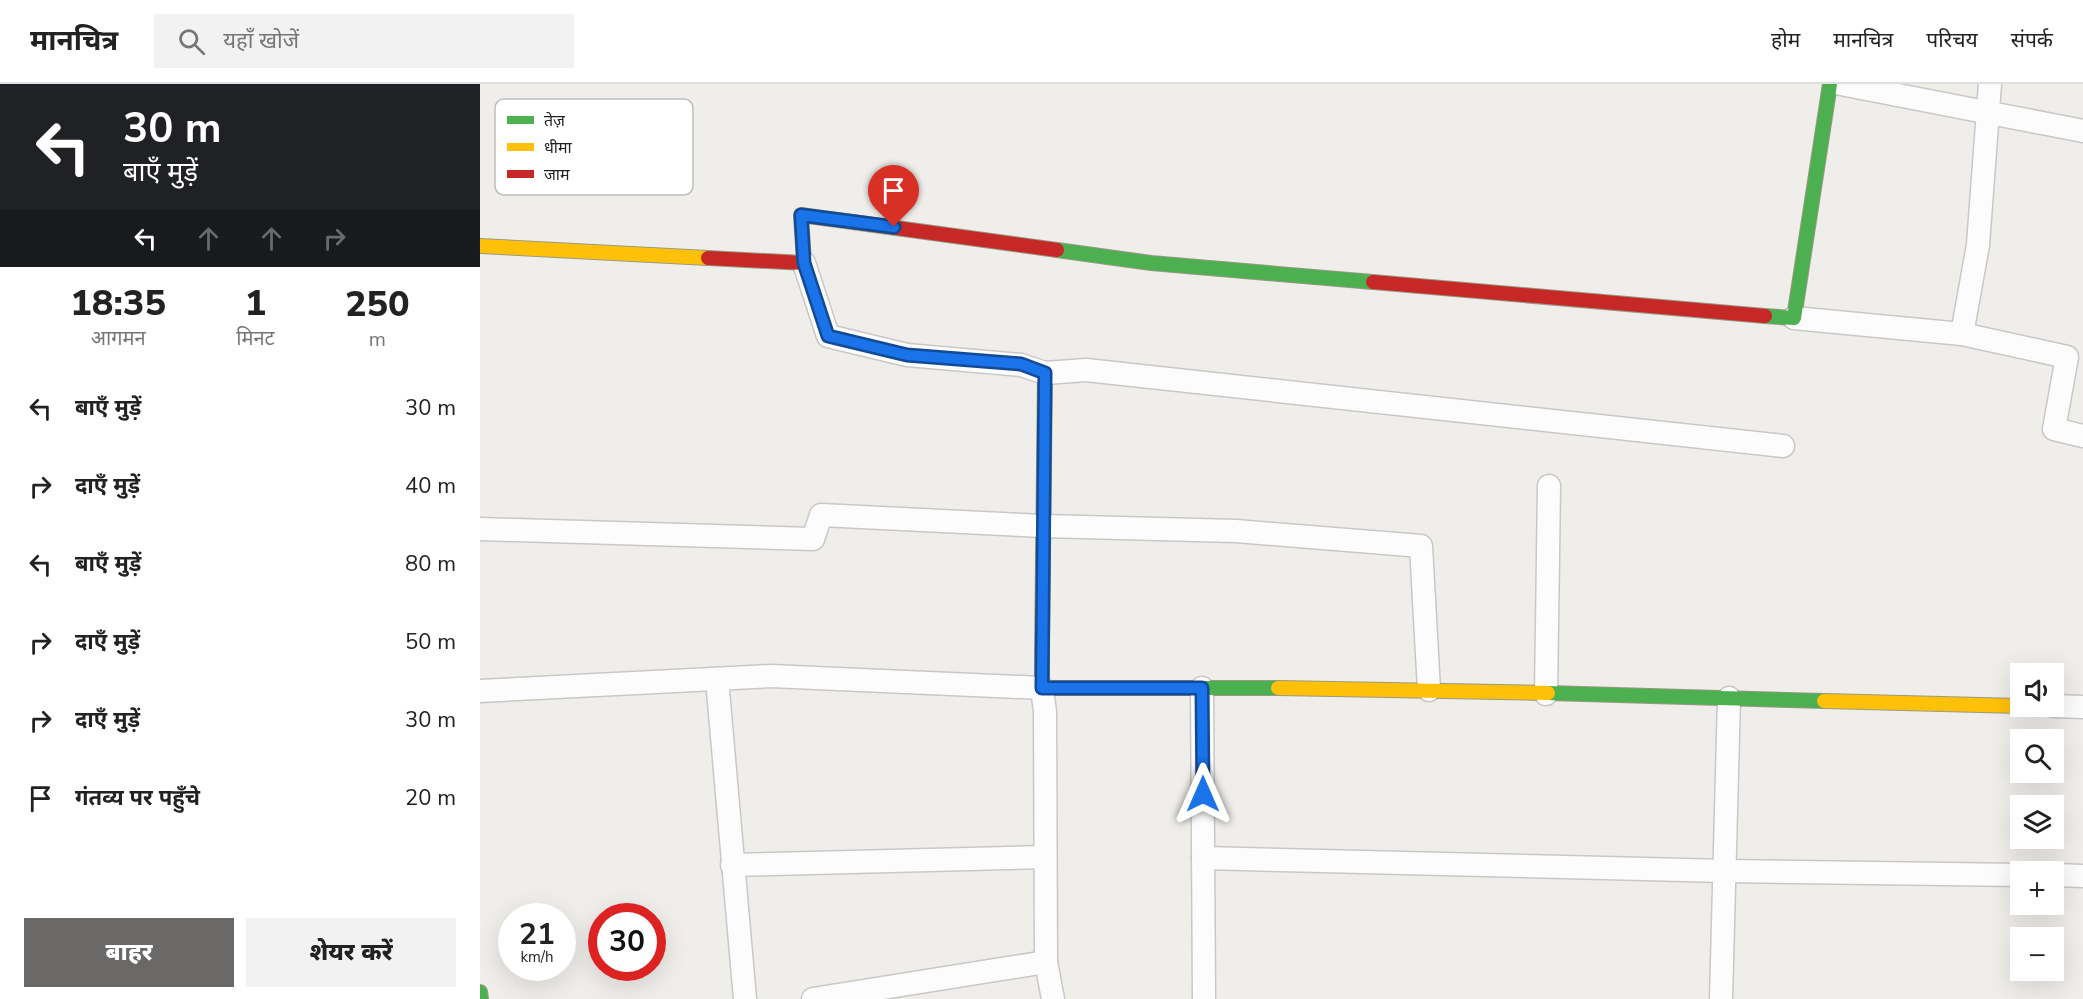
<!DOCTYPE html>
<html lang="hi">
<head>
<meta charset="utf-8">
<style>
  :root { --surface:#fff; --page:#f2f2f2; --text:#222; --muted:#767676; --line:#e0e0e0; --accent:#6a6968 }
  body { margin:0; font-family:"Nunito Sans","Noto Sans Devanagari",sans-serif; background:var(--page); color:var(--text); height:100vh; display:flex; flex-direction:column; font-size:22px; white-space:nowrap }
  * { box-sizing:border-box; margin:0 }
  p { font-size:20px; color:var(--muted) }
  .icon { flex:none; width:33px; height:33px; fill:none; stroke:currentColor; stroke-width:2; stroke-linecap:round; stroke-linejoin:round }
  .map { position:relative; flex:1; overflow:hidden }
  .side { display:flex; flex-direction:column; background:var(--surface); width:480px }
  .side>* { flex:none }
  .hud { background:#202124; color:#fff; overflow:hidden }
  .tools { position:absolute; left:1530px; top:579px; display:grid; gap:12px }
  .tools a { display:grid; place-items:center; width:54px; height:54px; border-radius:0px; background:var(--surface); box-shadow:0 6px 24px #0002; font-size:30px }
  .speed { position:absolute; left:18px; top:819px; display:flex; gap:12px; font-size:30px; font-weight:700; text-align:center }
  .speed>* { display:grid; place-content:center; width:78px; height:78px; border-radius:50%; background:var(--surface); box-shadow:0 6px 24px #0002; line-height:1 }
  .speed small { font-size:15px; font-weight:400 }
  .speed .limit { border:9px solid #d22; background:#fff; color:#111 }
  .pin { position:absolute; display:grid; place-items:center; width:51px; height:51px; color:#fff; margin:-62px -26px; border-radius:50% 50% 50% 0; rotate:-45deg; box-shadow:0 0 6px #0007 }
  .pin .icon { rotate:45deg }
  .me { position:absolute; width:66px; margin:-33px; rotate:0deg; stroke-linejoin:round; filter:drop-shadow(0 0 4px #0008) }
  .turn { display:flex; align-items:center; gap:21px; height:126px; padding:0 24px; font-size:27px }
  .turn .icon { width:78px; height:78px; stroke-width:2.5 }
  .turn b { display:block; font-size:42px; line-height:51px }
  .lanes { display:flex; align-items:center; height:57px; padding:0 24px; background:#0003; justify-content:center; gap:30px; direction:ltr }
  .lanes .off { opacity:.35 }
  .eta { display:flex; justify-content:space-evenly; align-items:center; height:102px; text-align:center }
  .eta b { font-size:36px; font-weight:800; line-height:42px }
  .button { display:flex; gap:12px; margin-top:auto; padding:12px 24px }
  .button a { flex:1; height:69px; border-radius:0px; background:var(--accent); color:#fff; font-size:24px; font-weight:800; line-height:69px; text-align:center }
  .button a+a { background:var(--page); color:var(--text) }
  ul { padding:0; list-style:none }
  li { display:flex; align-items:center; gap:18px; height:78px; padding:0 24px }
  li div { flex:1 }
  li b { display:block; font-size:22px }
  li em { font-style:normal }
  header { display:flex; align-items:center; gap:36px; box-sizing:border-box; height:84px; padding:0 30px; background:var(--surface); border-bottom:2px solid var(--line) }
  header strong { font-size:28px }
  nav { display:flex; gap:33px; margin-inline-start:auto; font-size:21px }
  .search { width:420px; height:54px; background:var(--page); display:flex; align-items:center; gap:15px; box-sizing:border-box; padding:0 21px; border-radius:0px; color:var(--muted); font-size:22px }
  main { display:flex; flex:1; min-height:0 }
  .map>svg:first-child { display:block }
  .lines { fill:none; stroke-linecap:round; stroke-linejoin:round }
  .street-casing { stroke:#c9c8c7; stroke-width:25 }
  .fast-casing { stroke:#999a82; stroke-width:16 }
  .slow-casing { stroke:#999a82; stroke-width:16 }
  .jam-casing { stroke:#999a82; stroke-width:16 }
  .street { stroke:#fdfcfc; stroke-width:22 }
  .fast { stroke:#4caf50; stroke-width:14 }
  .slow { stroke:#ffc107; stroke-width:14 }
  .jam { stroke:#c62828; stroke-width:14 }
  .route-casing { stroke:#114b97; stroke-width:15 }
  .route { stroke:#1a73e8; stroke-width:10 }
  .key { fill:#fff; stroke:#bdbdbd; stroke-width:1.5 }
  .key-label { font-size:16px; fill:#222 }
</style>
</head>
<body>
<header>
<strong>मानचित्र</strong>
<div class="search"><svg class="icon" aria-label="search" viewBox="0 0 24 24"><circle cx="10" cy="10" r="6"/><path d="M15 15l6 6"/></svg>यहाँ खोजें</div>
<nav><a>होम</a><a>मानचित्र</a><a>परिचय</a><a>संपर्क</a></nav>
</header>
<main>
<section class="side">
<div class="hud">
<div class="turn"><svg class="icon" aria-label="left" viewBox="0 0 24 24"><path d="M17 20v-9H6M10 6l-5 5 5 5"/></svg><div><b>30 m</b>बाएँ मुड़ें</div></div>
<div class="lanes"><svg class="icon" aria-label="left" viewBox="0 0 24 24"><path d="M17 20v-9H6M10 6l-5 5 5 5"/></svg><svg class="icon off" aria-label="ahead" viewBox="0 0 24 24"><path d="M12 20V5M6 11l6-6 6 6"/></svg><svg class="icon off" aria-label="ahead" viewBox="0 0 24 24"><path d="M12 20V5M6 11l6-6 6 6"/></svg><svg class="icon off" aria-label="right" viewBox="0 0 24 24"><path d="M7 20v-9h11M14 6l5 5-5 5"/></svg></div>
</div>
<div class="eta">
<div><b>18:35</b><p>आगमन</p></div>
<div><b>1</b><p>मिनट</p></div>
<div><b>250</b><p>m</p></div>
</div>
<ul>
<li><svg class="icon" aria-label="left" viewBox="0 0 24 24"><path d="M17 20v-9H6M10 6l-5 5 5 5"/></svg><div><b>बाएँ मुड़ें</b></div><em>30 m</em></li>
<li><svg class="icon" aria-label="right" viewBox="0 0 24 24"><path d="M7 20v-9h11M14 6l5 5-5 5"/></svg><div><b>दाएँ मुड़ें</b></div><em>40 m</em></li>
<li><svg class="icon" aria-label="left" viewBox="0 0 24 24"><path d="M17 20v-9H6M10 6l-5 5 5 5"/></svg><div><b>बाएँ मुड़ें</b></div><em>80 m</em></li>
<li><svg class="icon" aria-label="right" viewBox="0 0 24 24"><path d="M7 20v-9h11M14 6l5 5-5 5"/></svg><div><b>दाएँ मुड़ें</b></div><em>50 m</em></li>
<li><svg class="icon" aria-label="right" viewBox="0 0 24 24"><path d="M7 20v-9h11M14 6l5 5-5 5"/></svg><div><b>दाएँ मुड़ें</b></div><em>30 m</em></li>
<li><svg class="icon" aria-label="arrive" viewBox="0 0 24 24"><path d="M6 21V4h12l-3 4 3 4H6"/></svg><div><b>गंतव्य पर पहुँचे</b></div><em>20 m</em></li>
</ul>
<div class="button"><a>बाहर</a><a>शेयर करें</a></div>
</section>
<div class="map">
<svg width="1603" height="915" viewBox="0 0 1603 915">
  <rect width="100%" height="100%" fill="#f0eeeb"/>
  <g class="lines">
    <defs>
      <g id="street">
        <path d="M 1361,0 L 1603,47"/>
        <path d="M 324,179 L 348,252 L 427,271 L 541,281 L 565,289 L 606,286 L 1303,362"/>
        <path d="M 1314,234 L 1482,250 L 1587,273 L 1574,345 L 1603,352"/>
        <path d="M 1482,250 L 1498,161 L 1510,0"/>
        <path d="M 0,445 L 333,455 L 341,431 L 563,442 L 756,447 L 941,462 L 949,606"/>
        <path d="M 237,595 L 265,915"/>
        <path d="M 722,604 L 724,915"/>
        <path d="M 0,607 L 291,592 L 562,604 L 565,628 L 566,878 L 573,915"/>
        <path d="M 1066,610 L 1069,402"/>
        <path d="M 1574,622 L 1603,623"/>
        <path d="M 723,774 L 1245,787 L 1540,791"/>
        <path d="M 252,781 L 565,773"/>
        <path d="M 1574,791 L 1603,792"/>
        <path d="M 333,915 L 566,878"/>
        <path d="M 1241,915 L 1249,614"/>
      </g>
      <g id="fast">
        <path d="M 577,166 L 671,179 L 893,198"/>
        <path d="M 1285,232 L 1314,234 L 1350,0"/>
        <path d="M 562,566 L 562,604 L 798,604"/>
        <path d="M 1068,609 L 1344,617"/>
        <path d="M 0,908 L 1,915"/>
      </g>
      <g id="slow">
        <path d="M 0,162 L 228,174"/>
        <path d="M 562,566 L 565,289"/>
        <path d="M 798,604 L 1068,609"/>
        <path d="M 1344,617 L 1540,622"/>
      </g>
      <g id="jam">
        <path d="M 228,174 L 324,179 L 321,131 L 577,166"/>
        <path d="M 893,198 L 1285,232"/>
      </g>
    </defs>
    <use href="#street" class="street-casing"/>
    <use href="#fast" class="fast-casing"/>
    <use href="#slow" class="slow-casing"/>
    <use href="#jam" class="jam-casing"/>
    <use href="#street" class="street"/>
    <use href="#fast" class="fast"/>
    <use href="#slow" class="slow"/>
    <use href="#jam" class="jam"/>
  </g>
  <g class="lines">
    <defs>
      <path id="route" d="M 414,143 L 321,131 L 324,179 L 348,252 L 427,271 L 541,280 L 565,289 L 562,604 L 722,604 L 723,710"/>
    </defs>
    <use href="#route" class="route-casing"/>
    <use href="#route" class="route"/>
  </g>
  <rect x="15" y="15" width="198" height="96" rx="9" class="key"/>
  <rect x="27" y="32" width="27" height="8" fill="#4caf50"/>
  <rect x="27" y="59" width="27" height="8" fill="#ffc107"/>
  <rect x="27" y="86" width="27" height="8" fill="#c62828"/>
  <g class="key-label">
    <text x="64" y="42">तेज़</text>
    <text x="64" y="69">धीमा</text>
    <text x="64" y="96">जाम</text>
  </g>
</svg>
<div class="tools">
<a><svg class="icon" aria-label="sound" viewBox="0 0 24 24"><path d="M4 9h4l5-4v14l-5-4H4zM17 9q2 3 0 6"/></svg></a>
<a><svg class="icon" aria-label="search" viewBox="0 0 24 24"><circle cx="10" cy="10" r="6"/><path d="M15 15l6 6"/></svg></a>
<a><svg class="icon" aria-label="layers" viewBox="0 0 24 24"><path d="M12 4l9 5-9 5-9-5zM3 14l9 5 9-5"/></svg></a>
<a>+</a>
<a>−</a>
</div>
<div class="speed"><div>21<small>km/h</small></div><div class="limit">30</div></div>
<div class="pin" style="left:414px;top:143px;background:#d93025"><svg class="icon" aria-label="arrive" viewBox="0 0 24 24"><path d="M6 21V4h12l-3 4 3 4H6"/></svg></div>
<svg class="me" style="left:723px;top:710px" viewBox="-20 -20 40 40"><path d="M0-17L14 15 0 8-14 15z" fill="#1a73e8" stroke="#fff" stroke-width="4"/></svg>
</div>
</main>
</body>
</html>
